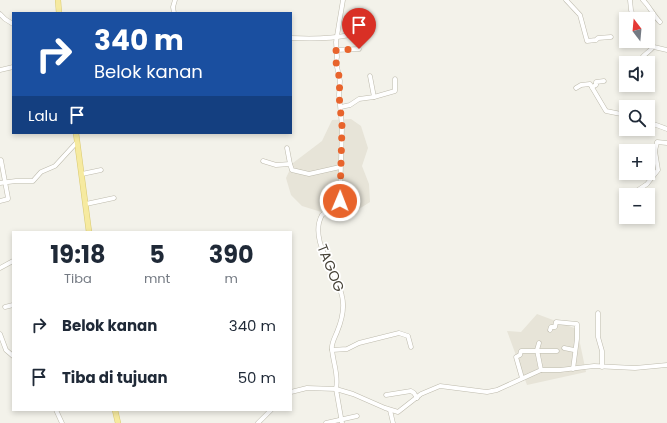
<!DOCTYPE html>
<html lang="id">
<head>
<meta charset="utf-8">
<style>
  :root { --surface:#fff; --page:#f6f6f7; --text:#1f2937; --muted:#747a83 }
  body { margin:0; font-family:Poppins,sans-serif; background:var(--page); color:var(--text); height:100vh; display:flex; flex-direction:column; font-size:15px; white-space:nowrap }
  * { box-sizing:border-box; margin:0 }
  p { font-size:13px; color:var(--muted) }
  .icon { flex:none; width:22px; height:22px; fill:none; stroke:currentColor; stroke-width:2; stroke-linecap:round; stroke-linejoin:round }
  .map { position:relative; flex:1; overflow:hidden }
  .panel { position:absolute; left:12px; top:231px; width:280px; height:180px; display:flex; flex-direction:column; background:var(--surface); border-radius:0px; box-shadow:0 2px 6px #0003 }
  .panel>* { flex:none }
  .guide { position:absolute; left:12px; top:12px; width:280px; height:122px; border-radius:0px; box-shadow:0 2px 6px #0003; background:#1a4fa0; color:#fff; overflow:hidden }
  .needle { width:26px; rotate:344deg }
  .controls { position:absolute; left:619px; top:12px; display:grid; gap:8px }
  .controls a { display:grid; place-items:center; width:36px; height:36px; border-radius:0px; background:var(--surface); box-shadow:0 2px 6px #0003; font-size:20px }
  .pin { position:absolute; display:grid; place-items:center; width:34px; height:34px; color:#fff; margin:-41px -17px; border-radius:50% 50% 50% 0; rotate:-45deg; box-shadow:0 0 4px #0007 }
  .pin .icon { rotate:45deg }
  .me { position:absolute; width:44px; margin:-22px; rotate:1deg; stroke-linejoin:round; filter:drop-shadow(0 0 3px #0008) }
  .turn { display:flex; align-items:center; gap:14px; height:84px; padding:0 16px; font-size:18px }
  .turn .icon { width:52px; height:52px; stroke-width:2.5 }
  .turn b { display:block; font-size:28px; line-height:34px }
  .then { display:flex; align-items:center; height:38px; padding:0 16px; background:#0003; gap:8px; font-size:15px }
  .eta { display:flex; justify-content:space-evenly; align-items:center; height:68px; text-align:center }
  .eta b { font-size:24px; font-weight:700; line-height:28px }
  ul { padding:0; list-style:none }
  li { display:flex; align-items:center; gap:12px; height:52px; padding:0 16px }
  li div { flex:1 }
  li b { display:block; font-size:15px }
  li em { font-style:normal }
  .map>svg:first-child { display:block }
  .residential { fill:#e7e4d8 }
  .lines { fill:none; stroke-linecap:round; stroke-linejoin:round }
  .minor-casing { stroke:#bebbad; stroke-width:5 }
  .major-casing { stroke:#daca71; stroke-width:6 }
  .minor { stroke:#fff; stroke-width:4 }
  .major { stroke:#f6eaa0; stroke-width:5 }
  .route { stroke:#e8642c; stroke-width:7; stroke-dasharray:0 12.6 }
  .labels { text-anchor:middle; dominant-baseline:central; stroke-width:3.5; stroke-linejoin:round; paint-order:stroke }
  .street-label { font-size:14px; fill:#474338; stroke:#fff }
</style>
</head>
<body>
<div class="map">
<svg width="667" height="423" viewBox="0 0 667 423">
  <rect width="100%" height="100%" fill="#f3f2ea"/>
  <g class="residential">
    <path d="M 351,119 L 361,126 L 368,148 L 362,166 L 369,184 L 370,202 L 351,214 L 331,215 L 302,206 L 291,195 L 286,178 L 293,163 L 322,141 L 332,120 Z"/>
    <path d="M 537,314 L 577,329 L 586,372 L 527,385 L 507,331 L 521,332 Z"/>
  </g>
  <g class="lines">
    <defs>
      <g id="minor">
        <path d="M 566,0 L 580,15 L 587,41 L 596,40 L 598,38 L 611,37"/>
        <path d="M 630,0 L 631,10 L 634,19"/>
        <path d="M 643,0 C 650,7 653,15 660,22"/>
        <path d="M 174,13 L 173,7 L 175,0"/>
        <path d="M 0,14 L 5,19 L 13,24"/>
        <path d="M 623,35 L 626,34"/>
        <path d="M 291,38 C 311,39 330,39 350,35"/>
        <path d="M 644,41 L 654,47 L 667,50"/>
        <path d="M 336,50 L 359,49"/>
        <path d="M 639,63 C 641,55 649,53 653,47"/>
        <path d="M 0,70 L 13,67"/>
        <path d="M 370,76 L 374,97"/>
        <path d="M 592,87 L 596,85 L 596,82 L 604,81"/>
        <path d="M 576,88 L 581,85 L 590,84 L 606,111 L 626,115"/>
        <path d="M 341,107 L 350,105 L 359,99 L 374,97 L 395,91 L 395,79"/>
        <path d="M 648,122 L 667,129"/>
        <path d="M 287,148 L 290,164"/>
        <path d="M 263,161 L 276,165 L 290,164 L 292,170 L 309,174 L 340,167"/>
        <path d="M 82,174 L 101,170"/>
        <path d="M 0,183 L 16,181 L 33,181 L 41,172 L 55,166 L 77,142"/>
        <path d="M 635,195 L 638,190 L 647,184 L 658,170 L 655,151 L 657,142 L 667,143"/>
        <path d="M 0,201 L 8,199 L 8,198 L 1,160"/>
        <path d="M 86,204 L 114,198"/>
        <path d="M 0,268 L 13,261"/>
        <path d="M 5,307 L 13,305"/>
        <path d="M 598,313 L 598,337 L 602,351 L 602,367"/>
        <path d="M 550,330 L 551,327 L 555,327 L 556,322 L 577,324 L 577,339 L 573,369"/>
        <path d="M 0,334 L 6,350 L 13,356"/>
        <path d="M 539,343 L 537,350 L 541,370"/>
        <path d="M 564,348 L 574,350"/>
        <path d="M 332,350 L 347,349 L 359,343 L 399,333 L 408,336 L 411,347"/>
        <path d="M 522,378 L 516,357 L 520,355 L 521,351 L 557,351"/>
        <path d="M 291,392 L 307,388 L 336,389 C 339,375 333,363 332,349 C 331,344 335,337 337,332 C 342,320 345,308 342,296 C 337,272 308,240 322,215 L 339,203 L 340,198 L 342,126 L 339,95 L 340,81 L 336,62 L 337,57 L 336,42 L 343,0"/>
        <path d="M 386,395 L 411,391 L 414,393 L 417,398"/>
        <path d="M 56,410 L 62,423"/>
        <path d="M 390,410 L 393,423"/>
        <path d="M 258,423 L 271,410"/>
        <path d="M 326,423 L 357,416"/>
        <path d="M 342,423 L 336,389 L 353,394 L 385,408 L 398,412 L 421,394 L 440,386 L 487,392 L 497,390 L 541,370 L 560,370 L 594,366 L 635,368 L 667,365"/>
      </g>
      <g id="major">
        <path d="M 58,0 L 59,13"/>
        <path d="M 76,133 L 89,232"/>
        <path d="M 115,410 L 118,423"/>
      </g>
    </defs>
    <use href="#minor" class="minor-casing"/>
    <use href="#major" class="major-casing"/>
    <use href="#minor" class="minor"/>
    <use href="#major" class="major"/>
  </g>
  <g class="lines">
    <path class="route" d="M 340,201 L 342,126 L 339,95 L 340,81 L 336,62 L 337,57 L 336,50 L 359,49"/>
  </g>
  <g class="labels">
    <g class="street-label">
      <text transform="translate(331 268) rotate(68)">TAGOG</text>
    </g>
  </g>
</svg>
<div class="controls">
<a><svg class="needle" viewBox="-14 -14 28 28"><path d="M0-13l5 13h-10z" fill="#e53935"/><path d="M0 13l5-13h-10z" fill="#747a83"/></svg></a>
<a><svg class="icon" aria-label="sound" viewBox="0 0 24 24"><path d="M4 9h4l5-4v14l-5-4H4zM17 9q2 3 0 6"/></svg></a>
<a><svg class="icon" aria-label="search" viewBox="0 0 24 24"><circle cx="10" cy="10" r="6"/><path d="M15 15l6 6"/></svg></a>
<a>+</a>
<a>−</a>
</div>
<div class="pin" style="left:359px;top:49px;background:#d93025"><svg class="icon" aria-label="arrive" viewBox="0 0 24 24"><path d="M6 21V4h12l-3 4 3 4H6"/></svg></div>
<svg class="me" style="left:340px;top:201px" viewBox="-20 -20 40 40"><circle r="17" fill="#e8642c" stroke="#fff" stroke-width="3"/><path d="M0-11L8 9 0 5-8 9z" fill="#fff"/></svg>
<div class="guide">
<div class="turn"><svg class="icon" aria-label="right" viewBox="0 0 24 24"><path d="M7 20v-9h11M14 6l5 5-5 5"/></svg><div><b>340 m</b>Belok kanan</div></div>
<div class="then">Lalu<svg class="icon" aria-label="arrive" viewBox="0 0 24 24"><path d="M6 21V4h12l-3 4 3 4H6"/></svg></div>
</div>
<section class="panel">
<div class="eta">
<div><b>19:18</b><p>Tiba</p></div>
<div><b>5</b><p>mnt</p></div>
<div><b>390</b><p>m</p></div>
</div>
<ul>
<li><svg class="icon" aria-label="right" viewBox="0 0 24 24"><path d="M7 20v-9h11M14 6l5 5-5 5"/></svg><div><b>Belok kanan</b></div><em>340 m</em></li>
<li><svg class="icon" aria-label="arrive" viewBox="0 0 24 24"><path d="M6 21V4h12l-3 4 3 4H6"/></svg><div><b>Tiba di tujuan</b></div><em>50 m</em></li>
</ul>
</section>
</div>
</body>
</html>
